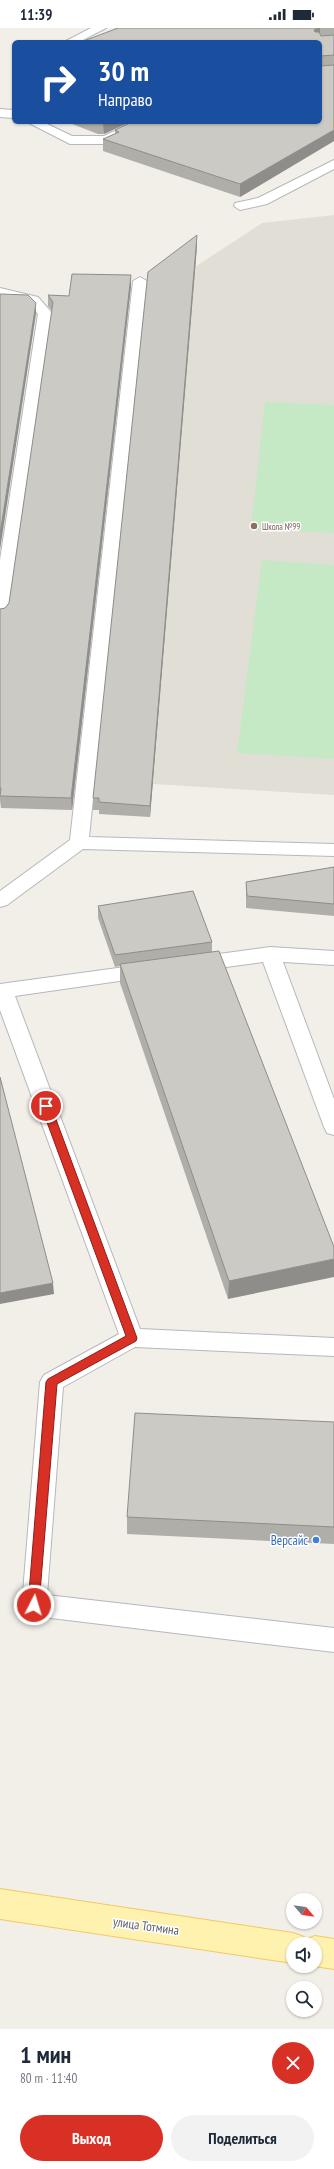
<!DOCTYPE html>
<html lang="ru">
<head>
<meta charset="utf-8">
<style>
  :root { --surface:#fff; --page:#f2f2f3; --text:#1f2937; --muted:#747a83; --accent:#d93025 }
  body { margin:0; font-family:"PT Sans Narrow",sans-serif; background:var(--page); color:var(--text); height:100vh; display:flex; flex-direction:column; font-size:15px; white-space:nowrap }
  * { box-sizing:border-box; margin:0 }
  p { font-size:13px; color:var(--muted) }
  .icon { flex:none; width:22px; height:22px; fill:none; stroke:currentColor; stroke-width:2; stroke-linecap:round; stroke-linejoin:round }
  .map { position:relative; height:2001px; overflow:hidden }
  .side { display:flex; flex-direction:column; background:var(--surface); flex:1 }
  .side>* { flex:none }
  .top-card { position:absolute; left:12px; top:12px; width:310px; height:84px; border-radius:6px; box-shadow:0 1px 3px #0004; background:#1a4fa0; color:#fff; overflow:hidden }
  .needle { width:26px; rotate:118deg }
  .fabs { position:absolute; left:286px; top:1865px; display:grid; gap:8px }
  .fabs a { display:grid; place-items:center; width:36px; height:36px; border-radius:50%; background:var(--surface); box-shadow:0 1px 3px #0004; font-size:20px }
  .pin { position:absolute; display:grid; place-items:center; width:34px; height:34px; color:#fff; margin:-17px; border:2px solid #fff; border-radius:50%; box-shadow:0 1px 4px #0007 }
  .me { position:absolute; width:44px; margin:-22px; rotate:5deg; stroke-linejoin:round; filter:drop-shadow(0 0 3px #0008) }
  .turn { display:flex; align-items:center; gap:14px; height:84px; padding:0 20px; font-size:18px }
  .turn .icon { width:52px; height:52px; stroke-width:2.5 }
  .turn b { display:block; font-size:28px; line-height:34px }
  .round { display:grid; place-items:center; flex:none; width:42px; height:42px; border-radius:21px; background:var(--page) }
  .head { display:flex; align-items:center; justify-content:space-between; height:68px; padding:0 20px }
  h1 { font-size:24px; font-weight:600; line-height:30px }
  .cta { display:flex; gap:8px; margin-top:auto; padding:8px 20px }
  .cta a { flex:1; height:46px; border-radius:24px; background:var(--accent); color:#fff; font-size:16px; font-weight:600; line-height:46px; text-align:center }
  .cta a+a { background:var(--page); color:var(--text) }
  .status { display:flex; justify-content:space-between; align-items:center; height:28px; padding:0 20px; background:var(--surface); direction:ltr }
  .status svg { height:11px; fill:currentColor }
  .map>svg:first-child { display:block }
  .education { fill:#e1ded6 }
  .green { fill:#c5e8c5 }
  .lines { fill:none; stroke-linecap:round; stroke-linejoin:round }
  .lane-casing { stroke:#b5b8bc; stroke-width:2 }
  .primary-casing { stroke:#f2c960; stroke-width:2 }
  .lane { fill:#fff; fill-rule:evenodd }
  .primary { fill:#fff2af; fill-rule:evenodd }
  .wall { fill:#afaea9 }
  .shaded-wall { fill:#8f8d8a }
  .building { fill:#cccac5; stroke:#8f8d8a }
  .route { fill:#d93025; stroke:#8d1f18 }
  .education-dot { fill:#8d6e63; stroke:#fff; stroke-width:1.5 }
  .shop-dot { fill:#3f7fe0; stroke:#fff; stroke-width:1.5 }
  .labels { text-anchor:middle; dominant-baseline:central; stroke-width:3; stroke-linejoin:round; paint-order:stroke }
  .far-education-label { font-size:9px; fill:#785e54; stroke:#fff; text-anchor:start }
  .near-shop-label { font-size:13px; fill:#366cbe; stroke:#fff; text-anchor:end }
  .near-street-label { font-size:13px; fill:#5f6368; stroke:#fff }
</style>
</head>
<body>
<div class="status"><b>11:39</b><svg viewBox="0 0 49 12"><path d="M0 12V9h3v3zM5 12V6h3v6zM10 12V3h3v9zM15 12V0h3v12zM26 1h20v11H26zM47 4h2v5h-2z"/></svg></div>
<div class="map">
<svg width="334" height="2001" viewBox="0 0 334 2001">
  <rect width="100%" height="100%" fill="#f1efe8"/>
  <path class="education" d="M 334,187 L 334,767 L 153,756 L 195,239 L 262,195 Z"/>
  <g class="green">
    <path d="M 265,374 L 334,377 L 334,505 L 251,501 Z"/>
    <path d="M 262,532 L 334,537 L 334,731 L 237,725 Z"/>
  </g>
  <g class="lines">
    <defs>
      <g id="lane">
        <path d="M 91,0 L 106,0 L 79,14 L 64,14 Z"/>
        <path d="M 0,81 L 14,82 L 14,90 L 0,89 Z"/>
        <path d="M 27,94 L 43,94 L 72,108 L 104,108 L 134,94 L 150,94 L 148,97 L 106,116 L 70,116 Z"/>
        <path d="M 334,132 L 334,141 L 267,176 L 240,182 L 234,178 L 235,175 L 258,170 Z"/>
        <path d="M 140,249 L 147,253 L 89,809 L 334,816 L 334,828 L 83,821 L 7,877 L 0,879 L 0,863 L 70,812 L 133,253 Z"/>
        <path d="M 0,260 L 38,269 L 52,285 L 8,586 L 6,590 L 0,591 L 0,532 L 38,286 L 28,275 L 0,268 Z"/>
        <path d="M 270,919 L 334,923 L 334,937 L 283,934 L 334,1071 L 334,1107 L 327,1105 L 324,1099 L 263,934 L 196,943 L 189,941 L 186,936 L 189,931 L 196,929 Z"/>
        <path d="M 147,936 L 154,938 L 157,943 L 154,948 L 15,968 L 140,1301 L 334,1310 L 334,1328 L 135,1319 L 63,1359 L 47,1567 L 334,1600 L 334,1624 L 34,1588 L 25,1585 L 22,1577 L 40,1354 L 44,1347 L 119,1306 L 0,982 L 0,956 Z"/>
      </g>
      <path id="primary" d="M 0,1861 L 293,1905 L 304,1909 L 305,1912 L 315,1908 L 334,1911 L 334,1941 L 314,1938 L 315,1916 L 293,1916 L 293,1935 L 0,1891 Z"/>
    </defs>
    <use href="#lane" class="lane-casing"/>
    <use href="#primary" class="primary-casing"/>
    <use href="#lane" class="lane"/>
    <use href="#primary" class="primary"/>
  </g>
  <g class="wall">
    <path d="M 115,0 L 334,0 L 334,113 L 240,169 L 103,123 L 103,111 L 115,106 L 115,102 L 320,94 L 320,14 L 115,1 Z"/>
    <path d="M 67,94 L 130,94 L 104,106 L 98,106 Z"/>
    <path d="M 197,218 L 150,789 L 99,786 L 99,782 L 93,782 L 93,770 Z"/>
    <path d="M 131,258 L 72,782 L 1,780 L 0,772 L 0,581 L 5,580 L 9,575 L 52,283 L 48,278 L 48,267 L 69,268 Z"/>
    <path d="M 334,839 L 334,888 L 246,880 L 246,854 Z"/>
    <path d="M 98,878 L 212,914 L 212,924 L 334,1219 L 228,1271 L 120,955 L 120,938 L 115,939 L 98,890 Z"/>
    <path d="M 334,1394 L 334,1516 L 127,1506 L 127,1489 Z"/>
  </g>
  <g class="shaded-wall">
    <path d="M 318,0 L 320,0 L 320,10 L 314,13 L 314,2 Z"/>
    <path d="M 105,94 L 130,94 L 104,106 L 103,95 Z"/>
    <path d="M 334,102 L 334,113 L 240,169 L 240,156 Z"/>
    <path d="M 197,207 L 197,218 L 150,789 L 150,778 Z"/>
    <path d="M 131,247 L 131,258 L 72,782 L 71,770 Z"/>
    <path d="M 36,275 L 36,286 L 0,522 L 0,506 Z"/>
    <path d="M 334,1231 L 334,1249 L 228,1271 L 229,1253 Z"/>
    <path d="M 53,1255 L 54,1266 L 0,1276 L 0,1265 Z"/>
  </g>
  <g class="building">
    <path d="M 118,0 L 318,0 L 314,2 L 315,4 L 319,4 L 321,8 L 334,7 L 334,27 L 320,28 L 320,14 L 81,14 Z"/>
    <path d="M 334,37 L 334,102 L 240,156 L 103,111 L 119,104 L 115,102 L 132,94 L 320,94 L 320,38 Z"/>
    <path d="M 197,207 L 150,778 L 99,774 L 99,770 L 93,770 L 148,244 Z"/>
    <path d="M 72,246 L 131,247 L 71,770 L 0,768 L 1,760 L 0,760 L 0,581 L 5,580 L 9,575 L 53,274 L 48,267 L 69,268 Z"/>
    <path d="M 0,266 L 28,267 L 36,275 L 0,506 Z"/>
    <path d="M 334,839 L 334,876 L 247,868 L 246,854 Z"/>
    <path d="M 193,863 L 212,914 L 115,927 L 98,878 Z"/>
    <path d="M 219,923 L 334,1219 L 334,1231 L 229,1253 L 120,936 Z"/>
    <path d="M 0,1049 L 53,1255 L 0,1265 Z"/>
    <path d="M 135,1385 L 334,1394 L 334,1499 L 127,1489 Z"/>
  </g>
  <path class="route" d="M 46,1075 L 51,1078 L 137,1310 L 136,1313 L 57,1356 L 39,1577 L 38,1581 L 34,1582 L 30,1581 L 28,1577 L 46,1354 L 48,1351 L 126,1308 L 41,1078 Z"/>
  <circle class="education-dot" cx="254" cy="498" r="4"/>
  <circle class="shop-dot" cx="316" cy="1512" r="4"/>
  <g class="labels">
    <g class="far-education-label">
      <text x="262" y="498">Школа №99</text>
    </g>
    <g class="near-shop-label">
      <text x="308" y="1512">Версайс</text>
    </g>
    <g class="near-street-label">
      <text transform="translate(146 1898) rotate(8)">улица Тотмина</text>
    </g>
  </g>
</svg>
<div class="fabs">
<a><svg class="needle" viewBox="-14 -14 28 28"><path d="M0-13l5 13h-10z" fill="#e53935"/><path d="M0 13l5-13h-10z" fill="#747a83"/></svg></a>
<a><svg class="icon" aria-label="sound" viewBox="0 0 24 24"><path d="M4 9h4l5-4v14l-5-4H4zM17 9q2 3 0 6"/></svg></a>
<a><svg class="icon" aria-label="search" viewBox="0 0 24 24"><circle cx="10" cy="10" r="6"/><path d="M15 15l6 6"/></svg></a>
</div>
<div class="pin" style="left:46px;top:1078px;background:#d93025"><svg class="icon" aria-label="arrive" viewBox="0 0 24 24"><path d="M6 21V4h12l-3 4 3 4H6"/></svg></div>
<svg class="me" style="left:34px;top:1577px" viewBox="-20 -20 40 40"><circle r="17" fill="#d93025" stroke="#fff" stroke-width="3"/><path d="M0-11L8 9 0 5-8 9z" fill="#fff"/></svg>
<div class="top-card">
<div class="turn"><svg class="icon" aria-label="right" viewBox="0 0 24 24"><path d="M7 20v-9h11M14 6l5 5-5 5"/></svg><div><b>30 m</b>Направо</div></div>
</div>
</div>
<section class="side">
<div class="head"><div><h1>1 мин</h1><p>80 m · 11:40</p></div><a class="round" style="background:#d93025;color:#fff"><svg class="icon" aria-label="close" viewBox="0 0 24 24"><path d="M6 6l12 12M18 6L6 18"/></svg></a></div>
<div class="cta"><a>Выход</a><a>Поделиться</a></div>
</section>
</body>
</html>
